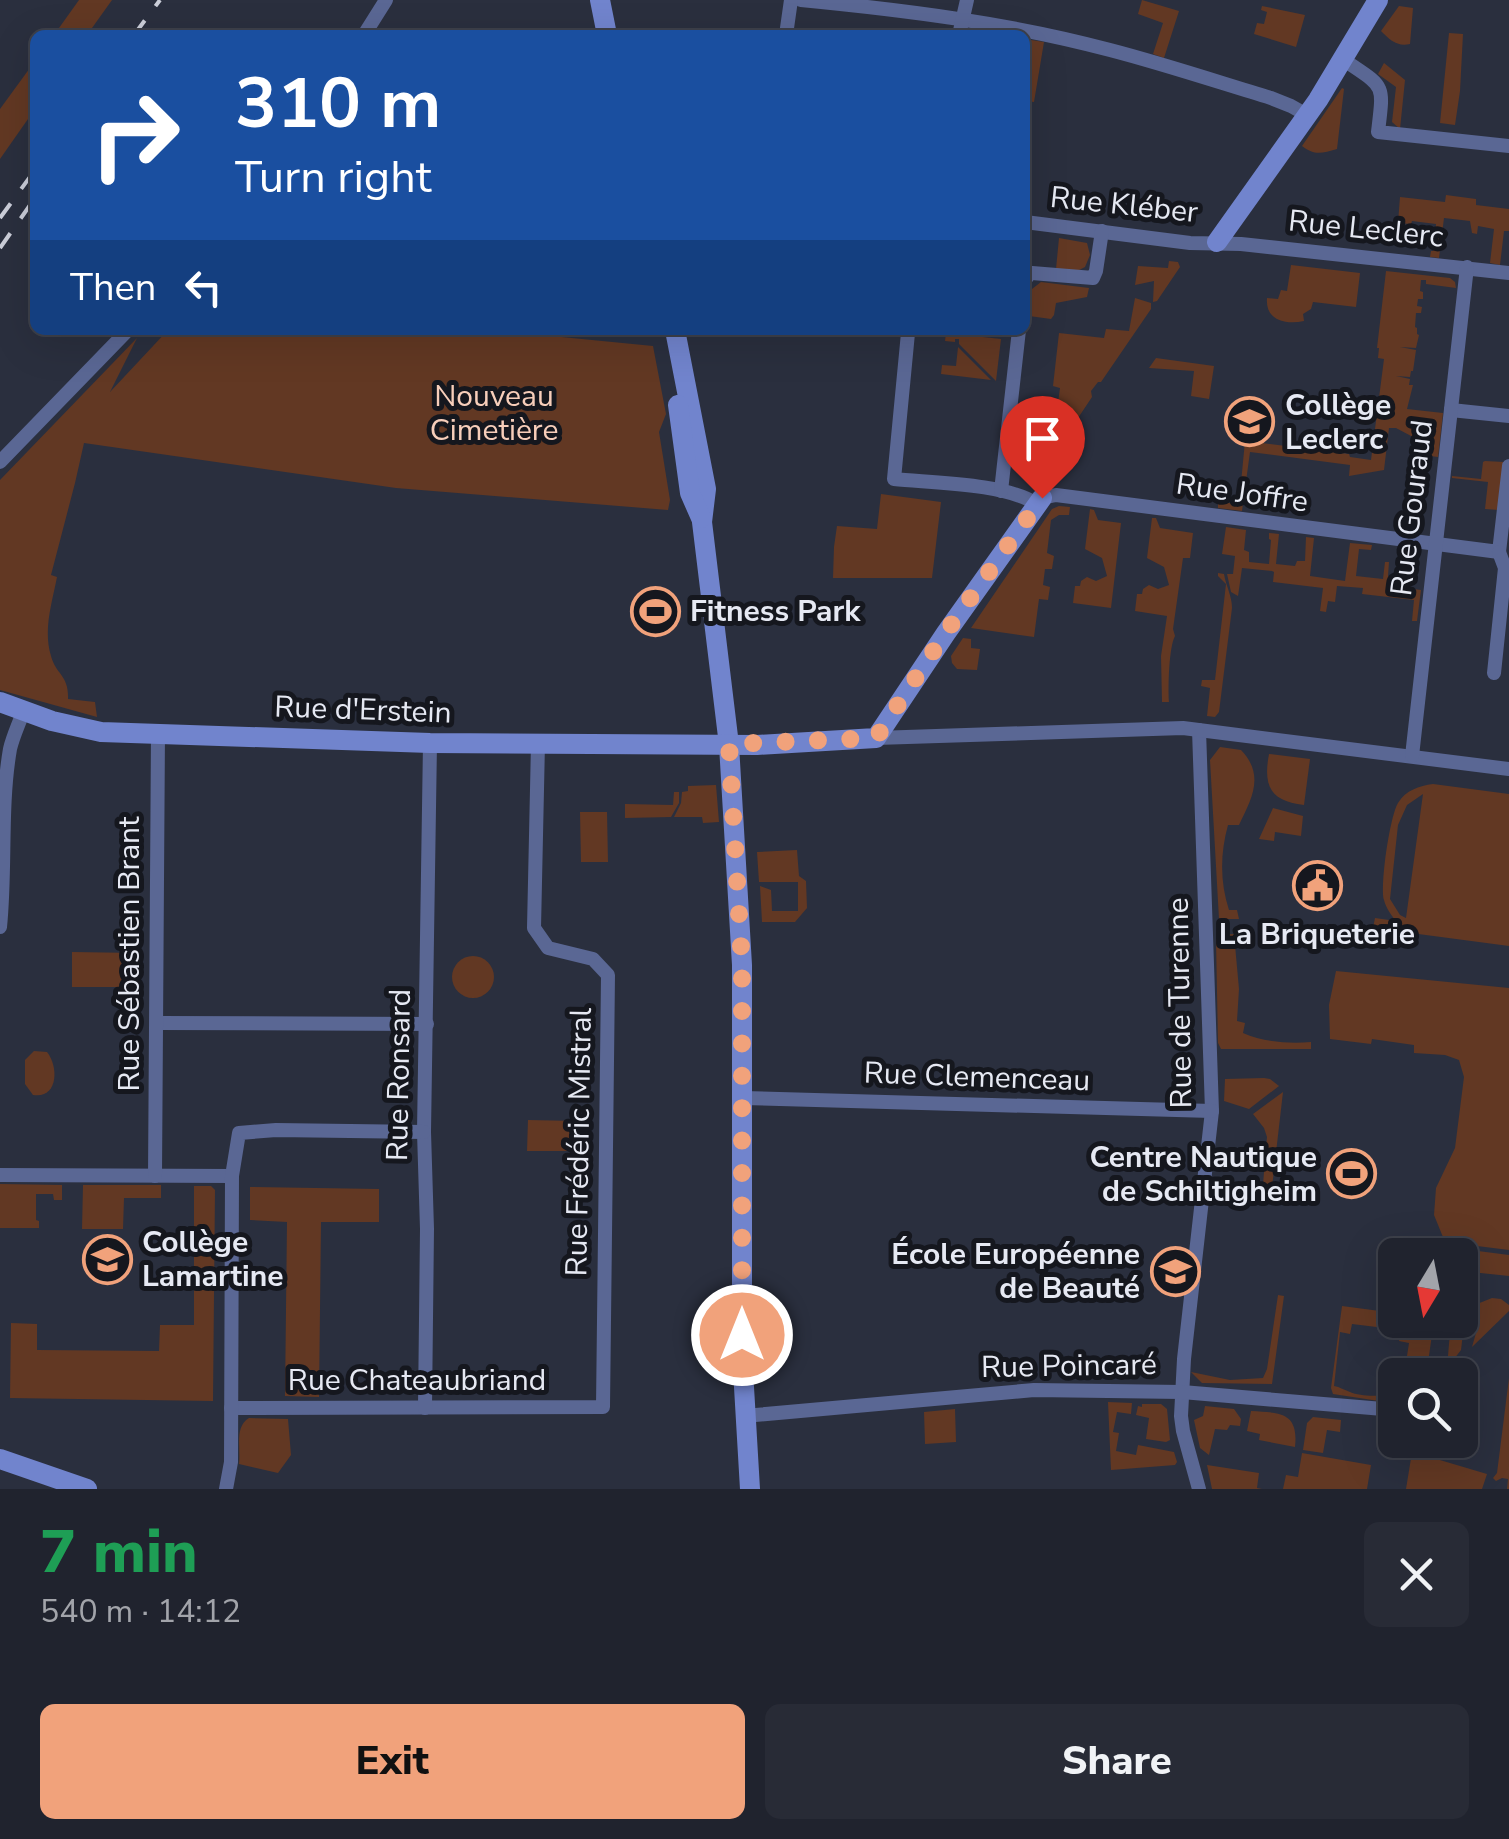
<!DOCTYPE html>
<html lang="en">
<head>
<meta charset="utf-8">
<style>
  :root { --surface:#20232e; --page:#282b36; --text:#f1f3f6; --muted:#a2a4aa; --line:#3d404a; --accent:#f1a27b }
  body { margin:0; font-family:"Nunito Sans",sans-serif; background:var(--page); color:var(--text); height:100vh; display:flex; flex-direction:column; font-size:38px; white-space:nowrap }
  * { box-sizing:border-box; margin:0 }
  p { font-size:32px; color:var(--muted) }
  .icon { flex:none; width:55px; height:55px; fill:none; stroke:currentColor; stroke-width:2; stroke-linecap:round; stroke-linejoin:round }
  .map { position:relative; height:1489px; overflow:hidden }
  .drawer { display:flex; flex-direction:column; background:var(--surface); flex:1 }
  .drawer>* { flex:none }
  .top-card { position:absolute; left:30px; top:30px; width:1000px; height:305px; border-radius:15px; box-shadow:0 10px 40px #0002,0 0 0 2px var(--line); background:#1a4fa0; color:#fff; overflow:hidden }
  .needle { width:65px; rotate:190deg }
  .buttons { position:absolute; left:1378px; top:1238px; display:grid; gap:20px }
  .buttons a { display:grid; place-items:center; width:100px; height:100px; border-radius:15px; background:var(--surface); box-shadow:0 10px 40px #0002,0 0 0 2px var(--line); font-size:50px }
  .pin { position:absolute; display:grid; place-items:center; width:85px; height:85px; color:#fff; margin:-102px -42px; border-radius:50% 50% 50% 0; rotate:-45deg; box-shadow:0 0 10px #0007 }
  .pin .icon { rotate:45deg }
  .me { position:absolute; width:110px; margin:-55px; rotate:0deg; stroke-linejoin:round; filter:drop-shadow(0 0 8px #0008) }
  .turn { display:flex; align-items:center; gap:35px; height:210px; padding:0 40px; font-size:45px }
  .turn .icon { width:130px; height:130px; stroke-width:2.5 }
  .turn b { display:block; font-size:70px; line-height:85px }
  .then { display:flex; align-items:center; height:95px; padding:0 40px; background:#0003; gap:20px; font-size:38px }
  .round { display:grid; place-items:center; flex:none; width:105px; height:105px; border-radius:15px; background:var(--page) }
  .head { display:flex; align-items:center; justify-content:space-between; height:170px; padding:0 40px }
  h1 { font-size:60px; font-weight:800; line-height:75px; color:#1e9e55 }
  .cta { display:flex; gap:20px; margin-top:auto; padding:20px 40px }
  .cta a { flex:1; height:115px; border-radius:15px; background:var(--accent); color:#111; font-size:40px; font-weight:800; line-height:115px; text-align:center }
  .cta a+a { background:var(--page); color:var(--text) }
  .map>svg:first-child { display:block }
  .green { fill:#623823; fill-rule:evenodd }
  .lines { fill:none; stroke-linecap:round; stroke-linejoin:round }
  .street { stroke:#5a6794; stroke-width:14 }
  .secondary { stroke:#7184cd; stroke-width:20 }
  .rail { stroke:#cbced9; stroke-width:4; stroke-dasharray:18 18; stroke-linecap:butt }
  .route { stroke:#f1a27b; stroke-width:18; stroke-dasharray:0 32.4 }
  .labels { text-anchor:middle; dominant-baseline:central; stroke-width:10; stroke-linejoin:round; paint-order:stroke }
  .street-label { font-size:30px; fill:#e6e9f3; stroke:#15171e }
  .park-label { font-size:30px; fill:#f7ceba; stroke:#15171e }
  .poi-label { font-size:30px; font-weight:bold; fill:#e6e9f3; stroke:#15171e; text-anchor:start }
</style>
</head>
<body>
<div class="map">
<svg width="1509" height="1489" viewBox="0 0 1509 1489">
  <rect width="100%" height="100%" fill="#2a2f3e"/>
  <g class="green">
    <path d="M 79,0 L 112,0 L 87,35 L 54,35 Z"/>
    <path d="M 1142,0 L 1179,11 L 1164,58 L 1153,54 L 1163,23 L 1138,14 Z"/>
    <path d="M 1262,6 L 1305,15 L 1296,47 L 1254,34 L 1257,23 L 1264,24 L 1267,12 L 1261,10 Z"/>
    <path d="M 1399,6 L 1413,8 L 1410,44 C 1397,47 1390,40 1381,31 Z"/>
    <path d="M 1449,33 L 1463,34 L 1460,91 L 1455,125 L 1440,123 Z"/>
    <path d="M 1025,39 L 1044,42 L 1034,102 L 1025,101 L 1025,77 L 1031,47 L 1025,45 Z"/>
    <path d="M 35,61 L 35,109 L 0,159 L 0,109 Z"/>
    <path d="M 1384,63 L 1405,80 L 1400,129 L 1392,122 L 1396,87 L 1378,74 Z"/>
    <path d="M 1342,88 L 1344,89 L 1337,149 C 1322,153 1315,156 1302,146 Z"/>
    <path d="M 1446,195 L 1476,199 L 1476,205 L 1509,209 L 1509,231 L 1504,231 L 1500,265 L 1490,263 L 1494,229 L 1478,226 L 1477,234 L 1472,233 L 1470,221 L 1444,218 L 1439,258 L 1430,257 L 1431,251 L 1433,251 L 1436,224 L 1412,221 L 1411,224 L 1398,223 L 1400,197 L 1445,202 Z"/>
    <path d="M 1059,238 L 1087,243 L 1090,255 L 1085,267 L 1077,271 L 1056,269 Z"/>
    <path d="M 1169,261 L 1178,262 L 1180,267 L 1157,301 L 1153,302 L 1154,281 L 1135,285 L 1138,266 L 1168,268 Z"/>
    <path d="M 1291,265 L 1360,273 L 1356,307 L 1313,302 L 1311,309 L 1303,314 L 1304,321 C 1285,325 1265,320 1267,298 L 1278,299 L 1281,290 L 1287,291 Z"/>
    <path d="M 1386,271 L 1450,278 L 1455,282 L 1456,288 L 1426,284 L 1426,280 L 1421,280 L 1420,291 L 1423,292 L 1423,299 L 1418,299 L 1417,306 L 1422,307 L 1421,313 L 1416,313 L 1415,327 L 1417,328 L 1417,334 L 1419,335 L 1416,348 L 1400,347 L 1416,350 L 1413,371 L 1411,371 L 1410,377 L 1396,376 L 1410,379 L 1409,385 L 1413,385 L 1407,409 L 1443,413 L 1438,457 L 1430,456 L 1432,439 L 1413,437 L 1396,428 L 1389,428 L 1384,470 L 1349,476 L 1350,465 L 1250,452 L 1242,511 L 1218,508 L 1218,502 L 1239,504 L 1245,441 L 1326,451 L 1330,454 L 1331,452 L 1349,454 L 1350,457 L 1371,460 L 1384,359 L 1378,358 L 1379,348 L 1377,348 Z"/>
    <path d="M 1041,282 L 1089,288 L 1087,297 L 1056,303 L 1054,315 L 1051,319 L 1029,316 L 1032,289 Z"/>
    <path d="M 1135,298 L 1151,303 L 1151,309 L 1101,382 L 1098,382 L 1091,391 L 1092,397 L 1050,460 L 1060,388 L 1053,386 L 1059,333 L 1104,338 L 1106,329 L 1129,331 Z"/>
    <path d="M 168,330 L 491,330 L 653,346 L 666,414 L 659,432 L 670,500 L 668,510 L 396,488 L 84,443 L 75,483 L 51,575 L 57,577 C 52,603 43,630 51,656 C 56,675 69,675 68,699 L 95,702 L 97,717 L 0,690 L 0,480 L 137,338 L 110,392 Z"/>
    <path d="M 946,333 L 1001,339 L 996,381 L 959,344 L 959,339 L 955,339 L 955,342 L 945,341 Z"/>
    <path d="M 958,347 L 991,380 L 941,374 L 942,365 L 956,366 Z"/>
    <path d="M 1156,358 L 1214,366 L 1209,399 L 1191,396 L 1194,371 L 1149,368 Z"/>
    <path d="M 1485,461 L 1504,462 L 1499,510 L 1485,509 L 1488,482 L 1452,478 L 1452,476 L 1481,479 L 1483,462 Z"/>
    <path d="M 881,494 L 941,502 L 932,578 L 833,578 L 834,547 L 837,526 L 877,529 Z"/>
    <path d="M 1059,506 L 1070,507 L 1069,515 L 1059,515 L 1051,520 L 1047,553 L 1054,556 L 1052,569 L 1045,569 L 1043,585 L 1050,587 L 1048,600 L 1039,599 L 1034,637 L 971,628 L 1052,509 Z"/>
    <path d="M 1090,509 L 1094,510 L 1098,520 L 1121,523 L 1111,608 L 1073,603 L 1075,586 L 1080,586 L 1081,581 L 1087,577 L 1096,581 L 1107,576 L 1102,558 L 1085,549 Z"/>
    <path d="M 1152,518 L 1156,518 L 1160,528 L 1193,533 L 1190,558 L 1183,558 L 1173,629 L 1175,636 C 1169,647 1168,686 1169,702 L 1162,702 L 1161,656 L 1167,616 L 1135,611 L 1137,594 L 1142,594 L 1143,589 L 1149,585 L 1158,589 L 1169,585 L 1164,567 L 1147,558 Z"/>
    <path d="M 1226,527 L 1246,530 L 1244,550 L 1249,552 L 1249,562 L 1269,564 L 1271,540 L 1269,539 L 1269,533 L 1279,534 L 1276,564 L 1295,566 L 1297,561 L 1305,561 L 1306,537 L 1314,538 L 1310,576 L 1345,581 L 1350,543 L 1372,545 L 1371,550 L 1359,549 L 1356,576 L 1383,579 L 1385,562 L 1389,562 L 1388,576 L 1398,578 L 1397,587 L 1421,590 L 1417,621 L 1412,621 L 1414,600 L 1362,594 L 1363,588 L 1337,586 L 1335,602 L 1328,601 L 1326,612 L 1320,611 L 1323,588 L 1273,582 L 1274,572 L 1272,571 L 1242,568 L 1238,596 L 1231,592 L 1227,574 L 1233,574 L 1235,556 L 1222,554 Z"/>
    <path d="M 1218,573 L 1224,574 C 1226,586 1232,596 1232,608 L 1219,712 L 1215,717 L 1207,716 L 1210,688 L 1201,686 L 1202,680 L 1215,680 L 1226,584 L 1218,576 Z"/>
    <path d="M 963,638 L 971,639 L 971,648 L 980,649 L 977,670 L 957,669 L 952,663 L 951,656 Z"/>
    <path d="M 1220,747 L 1241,750 C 1265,775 1252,798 1239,825 L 1228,825 C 1220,854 1220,882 1229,910 L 1237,910 L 1239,919 L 1219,919 L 1210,760 Z"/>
    <path d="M 1269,754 L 1310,759 L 1304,805 C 1270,801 1263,786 1269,754 Z"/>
    <path d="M 1433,784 L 1509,794 L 1509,946 L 1373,928 L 1375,918 L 1396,921 C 1391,915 1386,908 1384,900 C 1380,884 1390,816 1398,803 C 1406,790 1419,786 1433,784 ZM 1423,794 L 1406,918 L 1400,915 L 1390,899 L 1398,825 L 1407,805 Z"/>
    <path d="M 716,785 L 719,822 L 703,823 L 702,817 L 674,817 L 681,803 L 682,792 L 688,791 L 688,786 Z"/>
    <path d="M 674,792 L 679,792 L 679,803 L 671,817 L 625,818 L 625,804 L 673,805 Z"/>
    <path d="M 1273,808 L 1303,816 L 1301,836 L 1275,832 L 1274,841 L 1259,839 Z"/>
    <path d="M 580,812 L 607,812 L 608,862 L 581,862 Z"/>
    <path d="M 797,850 L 799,876 L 806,881 L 807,908 L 795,922 L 762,922 L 760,886 L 771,890 L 772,911 L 798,911 L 798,882 L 759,882 L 757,852 Z"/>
    <path d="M 1234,934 L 1239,989 L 1237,1021 L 1245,1023 L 1243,1033 C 1263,1042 1289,1044 1311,1042 L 1311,1049 L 1221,1049 L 1218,1043 L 1216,940 L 1220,935 Z"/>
    <path d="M 72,952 L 138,953 L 138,987 L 72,987 Z"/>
    <circle cx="473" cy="977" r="21"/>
    <path d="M 1336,971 L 1509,988 L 1509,1250 L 1445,1242 L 1434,1215 L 1436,1188 L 1455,1148 L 1464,1077 L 1459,1060 L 1445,1055 L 1414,1053 L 1414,1045 L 1372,1039 L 1371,1044 L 1330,1039 L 1329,1005 Z"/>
    <path d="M 34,1051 L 47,1052 C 59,1067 58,1099 33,1095 L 25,1084 L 25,1060 Z"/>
    <path d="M 1264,1078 L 1270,1079 L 1279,1086 L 1249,1109 L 1224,1101 L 1225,1079 Z"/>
    <path d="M 1283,1092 L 1271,1196 L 1262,1196 L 1267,1137 L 1264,1128 L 1253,1114 Z"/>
    <path d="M 528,1120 L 578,1121 L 577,1151 L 527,1151 Z"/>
    <path d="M 0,1184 L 62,1185 L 62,1200 L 54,1200 L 53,1194 L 36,1194 L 36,1220 L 39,1221 L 39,1228 L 0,1228 Z"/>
    <path d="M 83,1185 L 161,1185 L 161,1198 L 124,1198 L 123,1229 L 82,1229 Z"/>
    <path d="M 194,1186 L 211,1186 L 215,1190 L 213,1401 L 10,1398 L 11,1323 L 37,1324 L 37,1350 L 159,1351 L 160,1325 L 194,1325 Z"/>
    <path d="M 250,1187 L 379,1189 L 379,1222 L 321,1222 L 319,1397 L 285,1396 L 287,1222 L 250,1220 Z"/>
    <path d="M 1447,1247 L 1509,1255 L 1509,1276 L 1471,1272 L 1469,1282 L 1474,1288 L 1468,1292 L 1461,1350 L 1447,1368 L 1451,1320 L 1460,1320 L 1460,1255 L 1446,1255 Z"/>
    <path d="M 1278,1295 L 1284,1296 L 1272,1384 L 1202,1383 L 1191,1372 L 1230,1380 L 1263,1378 L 1267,1369 Z"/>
    <path d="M 1492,1298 L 1501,1299 L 1509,1305 L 1509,1311 L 1472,1347 L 1478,1326 L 1477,1304 Z"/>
    <path d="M 1342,1306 L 1395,1313 L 1395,1320 L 1434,1320 L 1427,1370 L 1418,1369 L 1417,1375 L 1395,1372 L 1396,1368 L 1405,1369 L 1409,1343 L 1399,1341 L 1401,1330 L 1352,1324 L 1350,1334 L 1340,1332 L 1334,1386 C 1340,1387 1344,1390 1350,1392 C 1362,1397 1384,1397 1395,1392 L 1395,1399 L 1379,1401 L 1333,1394 L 1331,1388 Z"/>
    <path d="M 1509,1378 L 1509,1489 L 1507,1489 L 1508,1479 L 1502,1478 L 1496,1481 L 1493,1478 L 1497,1473 Z"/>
    <path d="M 1108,1402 L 1132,1403 L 1131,1414 L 1117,1412 L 1113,1432 L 1119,1433 L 1116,1451 L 1136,1455 L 1138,1445 L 1174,1452 L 1177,1462 L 1175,1465 L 1111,1470 Z"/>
    <path d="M 1142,1404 L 1161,1404 L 1167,1409 L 1170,1440 L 1166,1442 L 1146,1439 L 1149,1418 L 1136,1415 L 1138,1406 L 1142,1407 Z"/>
    <path d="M 1205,1406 L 1234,1409 L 1241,1419 L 1240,1426 L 1230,1425 L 1227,1430 L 1215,1429 L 1209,1455 L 1200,1448 L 1194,1420 L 1203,1416 Z"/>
    <path d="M 955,1409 L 956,1442 L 925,1444 L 924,1412 Z"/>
    <path d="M 1251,1411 C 1279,1413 1299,1411 1295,1447 L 1259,1440 L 1260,1434 L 1247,1431 Z"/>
    <path d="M 1313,1417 L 1341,1420 L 1340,1432 L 1327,1430 L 1323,1453 L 1303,1450 L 1307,1423 Z"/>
    <path d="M 249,1418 L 288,1419 L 291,1455 L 278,1473 L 239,1464 C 241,1448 234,1427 249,1418 Z"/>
    <path d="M 1414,1440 L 1427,1440 L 1423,1455 L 1487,1474 L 1482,1489 L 1406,1489 Z"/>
    <path d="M 1302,1453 L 1371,1465 L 1367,1489 L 1283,1489 L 1286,1475 L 1298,1477 Z"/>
    <path d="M 1207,1465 L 1259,1473 L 1257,1488 L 1262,1489 L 1212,1489 Z"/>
  </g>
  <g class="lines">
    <g class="street">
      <path d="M 801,0 C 904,10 1009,23 1110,50 C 1164,64 1218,82 1271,98 L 1291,106 L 1307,115"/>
      <path d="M 364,35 L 386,0"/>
      <path d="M 786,35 L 791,0"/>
      <path d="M 959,35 L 967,0"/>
      <path d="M 1344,60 C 1385,88 1384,82 1378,132 L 1509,146"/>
      <path d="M 1025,222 L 1190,243 L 1241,244 L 1509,273"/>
      <path d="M 1025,280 L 1029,274 L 1032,273 L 1093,278 L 1096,271 L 1102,231"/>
      <path d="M 908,333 L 894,479 C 934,483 1004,483 1037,504"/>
      <path d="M 1451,410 L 1509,416"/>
      <path d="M 0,462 L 128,330"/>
      <path d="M 1001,491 L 1019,330"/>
      <path d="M 1042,498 L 1056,495 L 1499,552 L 1509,466"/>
      <path d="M 1494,673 L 1505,568 L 1499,552"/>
      <path d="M 1199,730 L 1212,1111 L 1184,1359 L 1181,1416 L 1183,1431 L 1199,1489"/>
      <path d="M 876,738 L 1183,728 L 1509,769"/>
      <path d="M 1412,756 L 1467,267"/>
      <path d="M 0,927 C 6,868 0,807 10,749 C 13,736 19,724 23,712"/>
      <path d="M 157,1023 L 427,1024"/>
      <path d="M 742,1098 L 1212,1111"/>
      <path d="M 0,1175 L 232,1176"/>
      <path d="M 155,1176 L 158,732"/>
      <path d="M 231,1408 L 603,1407 L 608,975 L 593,959 L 548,948 L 534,928 L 538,743"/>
      <path d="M 425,1408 L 427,1229 L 424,1132 L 430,743"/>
      <path d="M 744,1416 L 1034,1390 L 1182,1392 L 1395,1410"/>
      <path d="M 226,1489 L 231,1462 L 232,1176 L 239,1133 L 276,1130 L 424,1132"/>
    </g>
    <g class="secondary">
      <path d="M 600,0 L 607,35"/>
      <path d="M 1217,242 L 1318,100 L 1378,0"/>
      <path d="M 675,330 L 706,489 L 702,522 L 729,745 L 742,965 L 742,1353 L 750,1489"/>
      <path d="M 678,405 L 690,493 L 701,518"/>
      <path d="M 0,702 L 52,721 L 101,732 L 430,743 L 757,745 L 876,738 L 946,633 L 1042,498"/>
      <path d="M 0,1459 L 87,1489"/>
    </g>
    <g class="rail">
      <path d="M 134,35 L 160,0"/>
      <path d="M 0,218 L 35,170"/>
      <path d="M 0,248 L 35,198"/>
    </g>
  </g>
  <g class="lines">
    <path class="route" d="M 742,1335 L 742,964 L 729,744 L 876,738 L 946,632 L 1042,498"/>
  </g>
  <defs>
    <symbol id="school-ring" viewBox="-11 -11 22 22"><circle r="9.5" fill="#15171e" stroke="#f1a27b" stroke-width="1.5"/><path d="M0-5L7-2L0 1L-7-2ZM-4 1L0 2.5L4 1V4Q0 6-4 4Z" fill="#f1a27b"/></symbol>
    <symbol id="stadium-ring" viewBox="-11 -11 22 22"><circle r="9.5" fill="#15171e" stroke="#f1a27b" stroke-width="1.5"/><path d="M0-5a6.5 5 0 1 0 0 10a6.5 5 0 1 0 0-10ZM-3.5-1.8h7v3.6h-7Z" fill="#f1a27b"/></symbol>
    <symbol id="civic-ring" viewBox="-11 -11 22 22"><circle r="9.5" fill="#15171e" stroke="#f1a27b" stroke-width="1.5"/><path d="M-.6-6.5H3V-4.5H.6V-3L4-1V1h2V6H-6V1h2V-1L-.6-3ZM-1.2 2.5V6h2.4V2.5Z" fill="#f1a27b"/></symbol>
    <symbol id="university-ring" viewBox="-11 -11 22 22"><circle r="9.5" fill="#15171e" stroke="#f1a27b" stroke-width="1.5"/><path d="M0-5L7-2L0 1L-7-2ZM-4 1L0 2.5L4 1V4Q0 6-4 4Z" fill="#f1a27b"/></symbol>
  </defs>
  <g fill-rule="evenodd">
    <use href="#school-ring" x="1222" y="394" width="55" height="55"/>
    <use href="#stadium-ring" x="628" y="584" width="55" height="55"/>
    <use href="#civic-ring" x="1290" y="858" width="55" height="55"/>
    <use href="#stadium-ring" x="1324" y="1146" width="55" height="55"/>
    <use href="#school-ring" x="80" y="1232" width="55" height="55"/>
    <use href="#university-ring" x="1148" y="1244" width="55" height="55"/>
  </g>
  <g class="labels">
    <g class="street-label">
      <text transform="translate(1124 205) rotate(6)">Rue Kléber</text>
      <text transform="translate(1366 229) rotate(6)">Rue Leclerc</text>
      <text transform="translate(1242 493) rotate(8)">Rue Joffre</text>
      <text transform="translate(1412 508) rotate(-83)">Rue Gouraud</text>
      <text transform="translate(363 710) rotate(2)">Rue d'Erstein</text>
      <text transform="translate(129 954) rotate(-90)">Rue Sébastien Brant</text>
      <text transform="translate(1180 1003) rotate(-91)">Rue de Turenne</text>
      <text transform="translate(399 1075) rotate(-89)">Rue Ronsard</text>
      <text transform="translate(977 1077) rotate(2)">Rue Clemenceau</text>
      <text transform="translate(579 1142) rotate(-89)">Rue Frédéric Mistral</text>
      <text transform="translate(1069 1366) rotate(-1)">Rue Poincaré</text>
      <text x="417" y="1380">Rue Chateaubriand</text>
    </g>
    <g class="park-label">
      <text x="494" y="396">Nouveau<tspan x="494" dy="34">Cimetière</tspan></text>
    </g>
    <g class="poi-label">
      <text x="1285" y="405">Collège<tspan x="1285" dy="34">Leclerc</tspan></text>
      <text x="690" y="611">Fitness Park</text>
      <text x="1317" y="934" text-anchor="middle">La Briqueterie</text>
      <text x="1317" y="1157" text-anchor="end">Centre Nautique<tspan x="1317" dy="34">de Schiltigheim</tspan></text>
      <text x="142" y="1242">Collège<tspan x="142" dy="34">Lamartine</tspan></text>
      <text x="1140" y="1254" text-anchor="end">École Européenne<tspan x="1140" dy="34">de Beauté</tspan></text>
    </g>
  </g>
</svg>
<div class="buttons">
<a><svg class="needle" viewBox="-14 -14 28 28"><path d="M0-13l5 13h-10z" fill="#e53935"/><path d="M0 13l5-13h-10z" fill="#a2a4aa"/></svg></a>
<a><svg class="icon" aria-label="search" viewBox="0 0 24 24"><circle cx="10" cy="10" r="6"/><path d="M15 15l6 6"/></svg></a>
</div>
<div class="pin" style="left:1042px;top:498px;background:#d93025"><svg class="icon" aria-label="arrive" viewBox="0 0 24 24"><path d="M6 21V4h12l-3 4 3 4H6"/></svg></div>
<svg class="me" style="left:742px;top:1335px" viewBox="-20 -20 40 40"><circle r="17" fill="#f1a27b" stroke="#fff" stroke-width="3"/><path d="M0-11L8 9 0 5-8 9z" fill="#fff"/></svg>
<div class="top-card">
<div class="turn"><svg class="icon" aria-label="right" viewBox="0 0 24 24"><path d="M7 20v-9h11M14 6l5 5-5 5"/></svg><div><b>310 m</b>Turn right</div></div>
<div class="then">Then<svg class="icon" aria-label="left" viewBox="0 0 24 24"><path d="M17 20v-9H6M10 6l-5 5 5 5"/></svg></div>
</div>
</div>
<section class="drawer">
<div class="head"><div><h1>7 min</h1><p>540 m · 14:12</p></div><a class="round"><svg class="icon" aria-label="close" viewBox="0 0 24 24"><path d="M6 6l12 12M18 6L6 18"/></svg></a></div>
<div class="cta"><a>Exit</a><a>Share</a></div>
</section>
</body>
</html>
